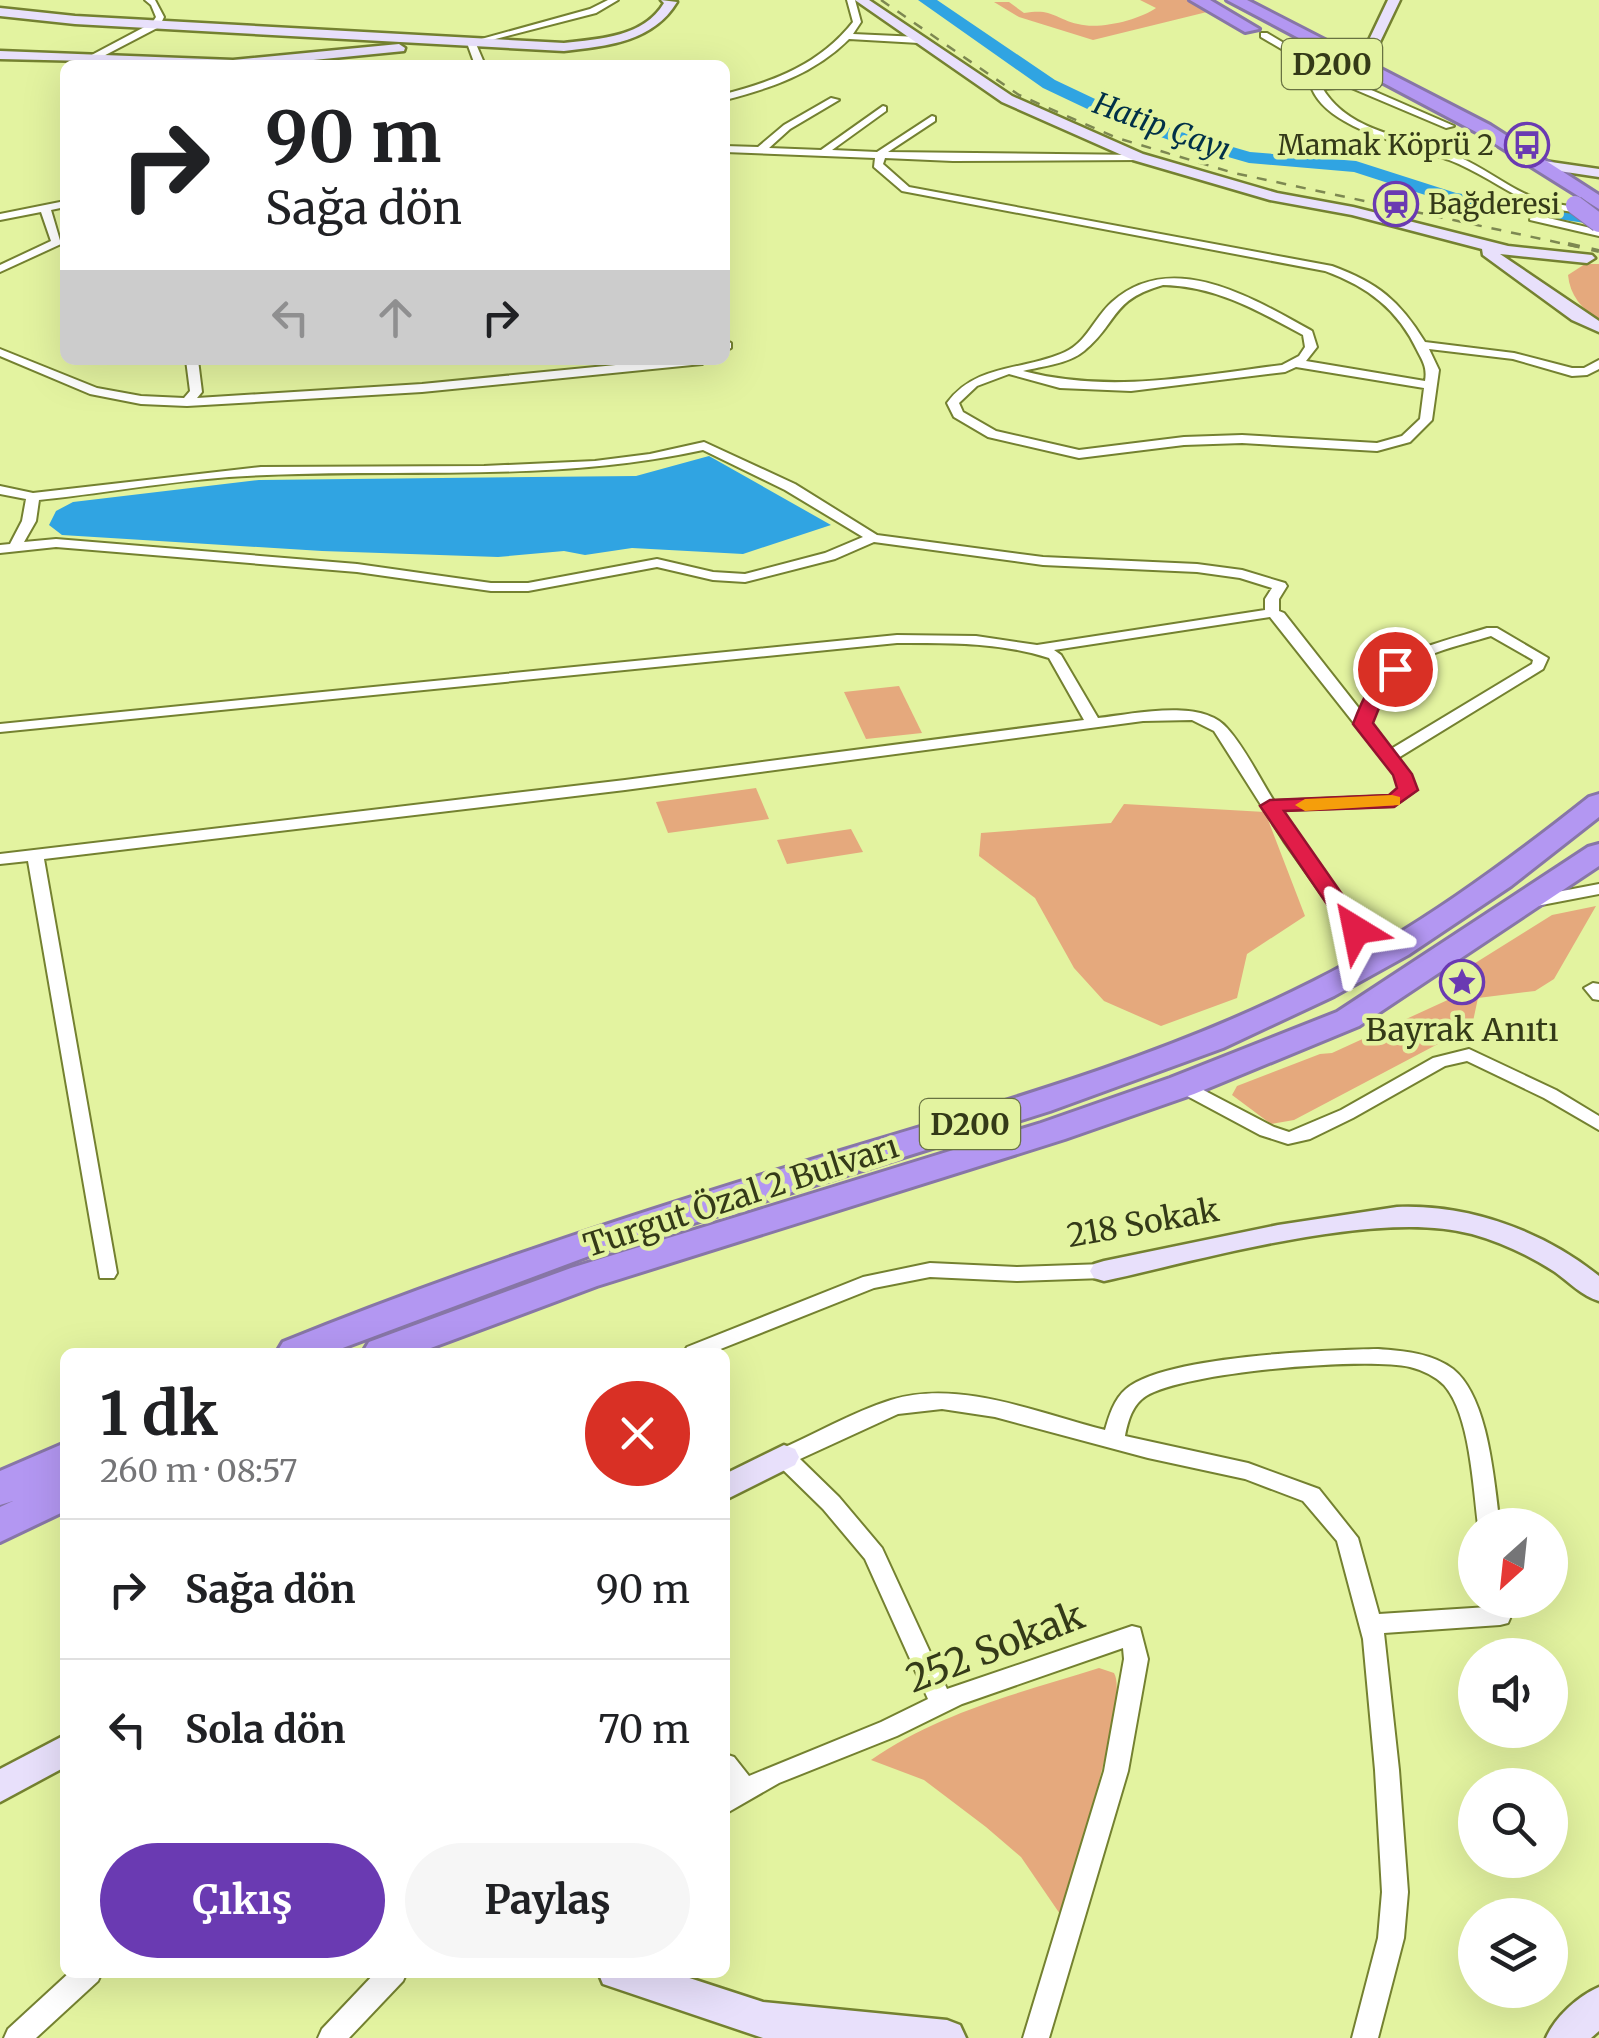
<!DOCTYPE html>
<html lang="tr">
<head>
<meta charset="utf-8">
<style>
  :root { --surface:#fff; --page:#f6f6f6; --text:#202124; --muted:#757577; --line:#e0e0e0; --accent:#6a3ab2 }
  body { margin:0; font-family:Merriweather,serif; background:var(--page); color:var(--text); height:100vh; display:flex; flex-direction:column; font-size:38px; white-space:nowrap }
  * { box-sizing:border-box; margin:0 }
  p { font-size:32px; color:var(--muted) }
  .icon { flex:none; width:55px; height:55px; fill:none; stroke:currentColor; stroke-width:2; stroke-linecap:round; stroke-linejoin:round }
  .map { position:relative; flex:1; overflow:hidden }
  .panel { position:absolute; left:60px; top:1348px; width:670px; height:630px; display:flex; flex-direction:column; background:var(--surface); border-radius:15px; box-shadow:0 10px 40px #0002 }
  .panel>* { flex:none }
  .top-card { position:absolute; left:60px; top:60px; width:670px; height:305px; border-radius:15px; box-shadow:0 10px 40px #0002; background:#fff; color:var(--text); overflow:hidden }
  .needle { width:65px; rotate:207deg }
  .tools { position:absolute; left:1458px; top:1508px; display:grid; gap:20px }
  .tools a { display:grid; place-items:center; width:110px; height:110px; border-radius:50%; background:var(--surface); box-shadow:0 10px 40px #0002; font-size:50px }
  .pin { position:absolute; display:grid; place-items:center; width:85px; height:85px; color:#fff; margin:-42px; border:5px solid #fff; border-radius:50%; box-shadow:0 2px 10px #0007 }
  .me { position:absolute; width:110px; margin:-55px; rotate:325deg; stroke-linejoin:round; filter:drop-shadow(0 0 8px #0008) }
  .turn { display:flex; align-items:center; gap:35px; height:210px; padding:0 40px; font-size:45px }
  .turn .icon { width:130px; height:130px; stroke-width:2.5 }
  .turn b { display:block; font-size:70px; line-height:85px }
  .lanes { display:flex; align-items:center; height:95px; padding:0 40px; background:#0003; justify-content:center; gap:50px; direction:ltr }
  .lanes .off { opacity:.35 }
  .round { display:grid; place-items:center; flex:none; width:105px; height:105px; border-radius:52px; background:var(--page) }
  .summary { display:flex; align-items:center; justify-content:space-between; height:170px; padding:0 40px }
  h1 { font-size:60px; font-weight:700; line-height:75px }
  .primary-button { display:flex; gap:20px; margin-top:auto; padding:20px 40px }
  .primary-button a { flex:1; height:115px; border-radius:60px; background:var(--accent); color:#fff; font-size:40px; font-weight:700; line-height:115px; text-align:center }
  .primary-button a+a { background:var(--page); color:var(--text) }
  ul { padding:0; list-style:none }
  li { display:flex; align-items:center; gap:30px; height:140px; padding:0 40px; border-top:2px solid var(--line) }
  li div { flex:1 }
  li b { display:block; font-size:38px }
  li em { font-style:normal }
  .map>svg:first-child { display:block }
  .green { fill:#e5a97d }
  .water { fill:#30a4e2 }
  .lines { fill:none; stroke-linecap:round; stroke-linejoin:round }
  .river { fill:#30a4e2; fill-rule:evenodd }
  .street-casing { stroke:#748130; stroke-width:4 }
  .secondary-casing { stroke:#748130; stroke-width:5 }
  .highway-casing { stroke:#8776a6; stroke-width:6 }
  .street { fill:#fff; fill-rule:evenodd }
  .secondary { fill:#e8e0fb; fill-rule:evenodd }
  .highway { fill:#b397f2; fill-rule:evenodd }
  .rail-far1 { stroke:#7d8851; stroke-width:2.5; stroke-dasharray:10 10; stroke-linecap:butt }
  .rail { stroke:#7d8851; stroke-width:4; stroke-dasharray:12 12; stroke-linecap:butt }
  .highway-bridge-casing { stroke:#8776a6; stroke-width:20; stroke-linecap:butt }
  .highway-bridge { stroke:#b397f2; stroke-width:18 }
  .route { fill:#e11d48; stroke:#92132f; stroke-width:2.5 }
  .slow { fill:#f59e0b }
  .labels { text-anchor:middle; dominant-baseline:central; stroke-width:9; stroke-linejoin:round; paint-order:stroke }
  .far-poi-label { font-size:28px; fill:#343a18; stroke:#e3f3a0; text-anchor:end }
  .shield { fill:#e3f3a0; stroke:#687241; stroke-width:2.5 }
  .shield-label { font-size:30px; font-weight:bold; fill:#343a18 }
  .far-water-label { font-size:30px; font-style:italic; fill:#003048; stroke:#e3f3a0 }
  .poi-label { font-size:32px; fill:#343a18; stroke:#e3f3a0 }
  .street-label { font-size:32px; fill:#343a18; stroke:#e3f3a0 }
  .near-street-label { font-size:38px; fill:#343a18; stroke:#e3f3a0 }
</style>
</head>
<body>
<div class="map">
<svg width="1599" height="2038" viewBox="0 0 1599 2038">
  <rect width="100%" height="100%" fill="#e3f3a0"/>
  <g class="green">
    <path d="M 1140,0 L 1187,0 L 1207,12 L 1093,40 L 1019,17 L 994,2 L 1009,2 L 1024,13 C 1053,8 1053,18 1078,24 C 1099,30 1139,20 1156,8 Z"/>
    <path d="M 1585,264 L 1599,264 L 1599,319 C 1581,309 1570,295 1568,275 Z"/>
    <path d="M 899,686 L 922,733 L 866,739 L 844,692 Z"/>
    <path d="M 756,788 L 769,819 L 668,833 L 656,802 Z"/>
    <path d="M 1124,804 L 1265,812 L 1305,916 L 1247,954 L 1237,998 L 1161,1026 L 1104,1001 L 1074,968 L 1035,898 L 979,856 L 981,833 L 1111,823 Z"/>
    <path d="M 851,829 L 863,852 L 787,864 L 777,840 Z"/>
    <path d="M 1596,906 L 1554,979 L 1535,991 L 1478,998 L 1472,1026 L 1294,1120 L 1271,1124 L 1232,1095 L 1237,1086 L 1320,1054 L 1332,1053 L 1452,998 L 1448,980 L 1552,915 Z"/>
    <path d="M 1099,1668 L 1114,1673 C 1130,1699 1071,1874 1060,1914 L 1021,1857 L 986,1827 L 924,1780 L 871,1760 C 940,1712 1020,1693 1099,1668 Z"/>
  </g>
  <path class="water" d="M 709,456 L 831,525 L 743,554 L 632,548 L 585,555 L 564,551 L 498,557 L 322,551 L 62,535 L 49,525 L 56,511 L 73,502 L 259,480 L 636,476 Z"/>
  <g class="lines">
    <path class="river" d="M 918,0 L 937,0 L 1055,80 L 1112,107 L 1181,132 L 1250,152 L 1356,161 L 1456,193 L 1599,213 L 1599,225 L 1453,204 L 1354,172 L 1249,163 L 1169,140 L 1100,115 L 1043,88 Z"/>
    <defs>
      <g id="street">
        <path d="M 145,0 L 155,0 L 164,17 L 159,27 L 92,62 L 86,62 L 86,58 L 152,23 L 156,17 L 151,5 Z"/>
        <path d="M 608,0 L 618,0 L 596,13 L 476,44 L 485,65 L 475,65 L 467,43 L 590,9 Z"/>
        <path d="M 847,0 L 855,0 L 861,22 L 853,34 L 919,37 L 923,40 L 919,43 L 849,39 C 814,74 771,88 725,100 L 725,94 C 775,81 820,64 853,22 Z"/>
        <path d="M 1261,33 L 1267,33 L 1319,64 L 1322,84 L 1353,82 L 1454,126 L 1446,128 L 1349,87 L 1323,89 C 1351,135 1414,137 1459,157 C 1487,169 1512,191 1541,200 C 1558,206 1577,206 1595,210 L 1596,212 L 1591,215 L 1542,207 L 1540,216 L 1599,230 L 1599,236 L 1530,220 L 1533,204 C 1504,190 1478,171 1449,160 C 1410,144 1330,131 1312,89 C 1311,87 1312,73 1312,67 L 1261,37 Z"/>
        <path d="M 831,98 L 839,100 L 790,129 L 769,148 L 821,150 L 883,106 L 886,107 L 886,111 L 832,150 L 877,152 L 932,116 L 935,117 L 935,121 L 888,152 L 1141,155 L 1141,159 L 1138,160 L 953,161 L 885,158 L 883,164 L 909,187 L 1332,266 C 1378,283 1399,300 1425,342 L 1514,353 L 1572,368 L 1584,368 L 1599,360 L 1599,369 L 1587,375 L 1572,376 L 1513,359 L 1429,349 L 1439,370 L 1432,420 L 1410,442 L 1377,451 L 1242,443 L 1184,445 L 1079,458 L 988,437 L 954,417 L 947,403 C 976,363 1024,371 1065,352 C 1087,342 1094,318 1112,302 C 1172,248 1254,299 1312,331 L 1317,347 L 1306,361 L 1425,381 C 1427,369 1424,363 1418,352 C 1398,309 1368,287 1325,271 L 902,191 L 874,167 L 875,158 L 725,152 L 725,146 L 758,147 L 784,125 ZM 1163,285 C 1215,286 1257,310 1303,335 L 1305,347 L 1299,356 L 1282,365 C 1194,376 1111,394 1023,371 C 1043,366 1068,364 1084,351 C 1119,322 1110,300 1163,285 ZM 1296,367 L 1424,388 L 1420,419 L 1402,436 L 1377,443 L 1242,435 L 1184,437 L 1079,450 L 996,431 L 963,412 L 959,403 L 977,386 L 1009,374 L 1060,388 L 1131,391 L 1285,372 Z"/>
        <path d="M 65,201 L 65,207 L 51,210 L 61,244 L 0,272 L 0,265 L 51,241 L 41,212 L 0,220 L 0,214 Z"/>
        <path d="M 725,340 L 731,343 L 731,348 L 725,351 Z"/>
        <path d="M 0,349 L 97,388 L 141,396 L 184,398 L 190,391 L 186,360 L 198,360 L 202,392 L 197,398 L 422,384 L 667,360 L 708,360 L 702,364 L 422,392 L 187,406 L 141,404 L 90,394 L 0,356 Z"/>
        <path d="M 704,442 L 795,484 L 877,535 L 1043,557 L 1197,564 L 1242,570 L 1285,583 L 1287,586 L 1279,599 L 1279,611 L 1284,613 L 1361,711 C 1387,650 1429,646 1487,628 L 1497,628 L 1548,658 L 1543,669 L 1398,758 L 1410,774 L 1416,790 L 1394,806 L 1280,810 L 1385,960 L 1377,965 L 1371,964 L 1284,841 L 1214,731 L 1192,720 L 1143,721 L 625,790 L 44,859 L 117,1273 L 114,1278 L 100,1278 L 28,861 L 0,864 L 0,854 L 625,780 L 1084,720 L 1049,658 C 999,642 948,643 897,643 L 0,732 L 0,724 L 897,635 L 976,636 L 1037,645 L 1265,610 L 1265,599 L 1272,588 L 1240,578 L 1197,572 L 1043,565 L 874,542 L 835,559 L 745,582 L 713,580 L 657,567 L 528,591 L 491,591 L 357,572 L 56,547 L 0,553 L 0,545 L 10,544 L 22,521 L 26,499 L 0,494 L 0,486 L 33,493 L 261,467 L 484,466 L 595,461 L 650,454 ZM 703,450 L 785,490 L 863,537 L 825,553 L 745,574 L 713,572 L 657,559 L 528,583 L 491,583 L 357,564 L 56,539 L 24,542 L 36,521 L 39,500 C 115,492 191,477 267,475 C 417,469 555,482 703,450 ZM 1270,617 L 1395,775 L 1400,789 L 1390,796 L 1274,801 C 1259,778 1246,749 1227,728 C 1202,698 1133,714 1098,718 L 1061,655 L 1054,650 ZM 1491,636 L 1533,660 L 1532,664 L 1391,749 L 1371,724 C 1376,709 1381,693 1391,681 C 1413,654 1459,646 1491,636 Z"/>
        <path d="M 1599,884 L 1599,894 L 1531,907 L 1523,902 L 1531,897 Z"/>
        <path d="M 1593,983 L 1599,984 L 1599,1000 L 1593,999 L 1584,988 Z"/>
        <path d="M 1469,1049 L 1556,1090 L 1599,1116 L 1599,1130 L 1544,1098 L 1467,1061 L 1445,1066 L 1353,1118 L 1310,1139 L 1288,1144 L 1260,1135 L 1176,1090 L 1173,1086 L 1176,1082 L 1188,1082 L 1274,1127 L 1289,1132 L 1341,1110 L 1433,1058 Z"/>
        <path d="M 930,1263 L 1017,1267 L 1104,1264 L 1111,1266 L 1114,1271 L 1111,1276 L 1104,1278 L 1017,1281 L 930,1277 L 874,1288 L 713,1352 L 684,1352 L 687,1347 L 863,1277 Z"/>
        <path d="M 1378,1349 C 1404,1351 1432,1353 1453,1369 C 1489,1398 1494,1482 1500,1525 L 1478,1525 C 1473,1487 1470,1414 1444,1385 C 1435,1376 1422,1370 1410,1367 C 1363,1357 1185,1372 1146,1396 C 1132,1405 1128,1421 1125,1436 L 1248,1463 L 1319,1489 L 1358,1538 L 1379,1614 L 1488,1607 L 1487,1600 L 1509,1600 L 1511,1616 L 1508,1623 L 1500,1625 L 1384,1633 L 1399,1770 L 1408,1892 L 1404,1938 L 1378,2038 L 1352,2038 L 1378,1938 L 1382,1892 L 1375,1770 L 1363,1639 L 1337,1541 L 1303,1501 L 1245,1479 L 1148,1458 L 995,1417 L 942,1409 L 898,1414 L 800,1459 L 839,1497 L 882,1548 L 947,1689 L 1132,1626 L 1140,1628 L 1148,1659 L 1128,1771 L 1049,2038 L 1023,2038 L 1104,1771 L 1124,1659 L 1123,1648 L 962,1704 L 897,1736 L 779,1783 L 725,1814 L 725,1790 L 729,1788 L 725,1782 L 725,1754 L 734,1757 L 749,1776 L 881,1722 L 928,1699 L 865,1559 L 823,1509 L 776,1463 L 773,1457 L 776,1451 C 814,1435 852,1412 891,1400 C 959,1379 1038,1413 1105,1430 C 1109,1416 1114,1399 1126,1389 C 1164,1356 1324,1350 1378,1349 Z"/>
        <path d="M 70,1972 L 102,1972 L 98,1981 L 36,2038 L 4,2038 L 8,2029 Z"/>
        <path d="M 376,1972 L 407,1972 L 403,1981 L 349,2038 L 318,2038 L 322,2029 Z"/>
      </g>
      <g id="secondary">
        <path d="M 661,0 L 677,2 C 653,42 607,46 564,51 L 75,24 L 0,16 L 0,8 L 75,16 L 564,43 C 600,39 644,37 664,3 Z"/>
        <path d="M 855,0 L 869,0 L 1012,96 L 1143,154 L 1277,193 L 1353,207 L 1508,246 L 1592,255 L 1595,258 L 1587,263 L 1500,254 L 1599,321 L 1599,332 L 1572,320 L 1483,255 L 1482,249 L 1352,215 L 1270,200 L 1133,160 L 1002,102 Z"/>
        <path d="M 1388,0 L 1400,0 L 1379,44 L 1363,59 L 1353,59 L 1353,53 L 1368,42 Z"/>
        <path d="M 399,44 L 405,48 L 404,51 L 263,65 L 0,59 L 0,51 L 233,60 Z"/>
        <path d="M 1544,161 L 1599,169 L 1599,177 L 1539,168 L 1537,165 Z"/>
        <path d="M 1397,1207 C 1469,1204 1543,1231 1599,1276 L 1599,1301 C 1582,1296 1569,1282 1555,1272 C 1530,1256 1501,1242 1472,1234 C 1377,1208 1202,1260 1104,1281 L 1094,1278 L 1090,1271 L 1094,1264 L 1104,1261 L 1278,1225 Z"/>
        <path d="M 784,1445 L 795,1449 L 799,1457 L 795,1465 L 725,1500 L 725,1474 Z"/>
        <path d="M 65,1735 L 65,1767 L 0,1802 L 0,1769 Z"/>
        <path d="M 598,1972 L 671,1972 L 763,2002 L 947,2020 L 960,2025 L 966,2038 L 763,2038 L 603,1984 Z"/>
        <path d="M 1599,1987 L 1599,2031 L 1591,2038 L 1546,2038 C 1555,2017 1578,1996 1599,1987 Z"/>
      </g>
      <g id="highway">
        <path d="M 1190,0 L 1210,0 L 1259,29 L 1245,32 Z"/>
        <path d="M 1227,0 L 1247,0 L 1490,125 L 1599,195 L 1599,209 L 1478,133 Z"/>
        <path d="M 1599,794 L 1599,817 L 1511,886 L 1408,955 L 1334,996 L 1223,1048 L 1050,1111 L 589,1256 L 332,1352 L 277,1352 L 283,1342 C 458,1271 637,1213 817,1158 C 985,1107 1156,1061 1314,981 C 1413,931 1502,866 1589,797 Z"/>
        <path d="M 1599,844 L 1599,866 L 1359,1026 L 1194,1094 L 1065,1139 L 597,1286 L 420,1352 L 363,1352 L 369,1342 L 571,1268 L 1041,1123 L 1170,1078 L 1337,1012 L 1588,847 Z"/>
        <path d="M 65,1443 L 65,1476 L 60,1478 L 65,1476 L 65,1511 L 0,1542 L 0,1507 L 13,1501 L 0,1505 L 0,1471 Z"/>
      </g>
    </defs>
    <use href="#street" class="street-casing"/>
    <use href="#secondary" class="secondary-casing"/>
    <use href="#highway" class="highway-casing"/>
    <use href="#street" class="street"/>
    <use href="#secondary" class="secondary"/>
    <use href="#highway" class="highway"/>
    <path class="rail-far1" d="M 881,0 L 1019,95 L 1117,138 L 1234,173 L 1579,247"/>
    <path class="rail" d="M 1568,244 L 1599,251"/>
    <defs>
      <path id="highway-bridge" d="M 1575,205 L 1599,223"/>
    </defs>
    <use href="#highway-bridge" class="highway-bridge-casing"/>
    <use href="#highway-bridge" class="highway-bridge"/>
  </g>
  <path class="route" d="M 1395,663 L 1404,669 L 1383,698 L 1373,723 L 1412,774 L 1418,790 L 1394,807 L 1284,811 L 1367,930 L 1356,937 L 1348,935 L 1260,806 L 1270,800 L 1389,795 L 1397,788 L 1393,775 L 1353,724 C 1361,703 1374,671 1395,663 Z"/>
  <path class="slow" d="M 1392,795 L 1400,797 L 1400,805 L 1305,811 L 1295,805 L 1305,799 Z"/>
  <defs>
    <symbol id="bus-ring" viewBox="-11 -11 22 22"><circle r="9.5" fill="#e3f3a0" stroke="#6a3ab2" stroke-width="1.5"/><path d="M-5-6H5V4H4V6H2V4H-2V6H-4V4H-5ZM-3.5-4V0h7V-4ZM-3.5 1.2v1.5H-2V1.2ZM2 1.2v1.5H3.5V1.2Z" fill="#6a3ab2"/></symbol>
    <symbol id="station-ring" viewBox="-11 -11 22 22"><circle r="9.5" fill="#e3f3a0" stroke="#6a3ab2" stroke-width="1.5"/><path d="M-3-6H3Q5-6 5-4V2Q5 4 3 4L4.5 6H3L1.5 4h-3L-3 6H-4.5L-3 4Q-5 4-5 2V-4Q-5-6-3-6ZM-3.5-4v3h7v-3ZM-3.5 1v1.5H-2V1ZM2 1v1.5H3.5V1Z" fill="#6a3ab2"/></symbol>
    <symbol id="sight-ring" viewBox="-11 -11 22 22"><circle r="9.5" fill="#e3f3a0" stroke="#6a3ab2" stroke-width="1.5"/><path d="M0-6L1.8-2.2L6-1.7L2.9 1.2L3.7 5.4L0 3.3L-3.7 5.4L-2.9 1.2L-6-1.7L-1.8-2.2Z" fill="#6a3ab2"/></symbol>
  </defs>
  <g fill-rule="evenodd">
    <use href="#bus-ring" x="1502" y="120" width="50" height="50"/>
    <use href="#station-ring" x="1371" y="179" width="50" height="50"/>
    <use href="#sight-ring" x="1437" y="957" width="50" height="50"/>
  </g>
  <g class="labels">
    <g class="far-poi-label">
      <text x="1494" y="145">Mamak Köprü 2</text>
      <text x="1428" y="204" text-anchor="start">Bağderesi</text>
    </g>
    <g class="shield">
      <rect x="1282" y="39" width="100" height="50" rx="8"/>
      <rect x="920" y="1099" width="100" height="50" rx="8"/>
    </g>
    <g class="shield-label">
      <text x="1332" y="64">D200</text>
      <text x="970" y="1124">D200</text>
    </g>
    <g class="far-water-label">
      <text transform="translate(1162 126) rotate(20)">Hatip Çayı</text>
    </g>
    <g class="poi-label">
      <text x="1462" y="1030">Bayrak Anıtı</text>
    </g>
    <g class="street-label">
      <text transform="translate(741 1196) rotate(-18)">Turgut Özal 2 Bulvarı</text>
      <text transform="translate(1143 1223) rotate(-10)">218 Sokak</text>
    </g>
    <g class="near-street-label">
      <text transform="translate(995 1647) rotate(-21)">252 Sokak</text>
    </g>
  </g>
</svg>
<div class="tools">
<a><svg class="needle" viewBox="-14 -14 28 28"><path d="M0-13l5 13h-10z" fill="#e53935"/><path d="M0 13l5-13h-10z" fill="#757577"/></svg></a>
<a><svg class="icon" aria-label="sound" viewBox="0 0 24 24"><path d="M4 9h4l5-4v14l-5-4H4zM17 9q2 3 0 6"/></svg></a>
<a><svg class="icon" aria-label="search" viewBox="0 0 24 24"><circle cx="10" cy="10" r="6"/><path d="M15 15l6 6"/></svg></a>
<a><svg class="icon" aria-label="layers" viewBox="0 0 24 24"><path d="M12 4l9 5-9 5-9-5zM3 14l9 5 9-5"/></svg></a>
</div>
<div class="pin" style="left:1395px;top:669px;background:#d93025"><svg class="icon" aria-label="arrive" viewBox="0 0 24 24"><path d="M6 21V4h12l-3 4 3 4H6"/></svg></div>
<svg class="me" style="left:1356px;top:930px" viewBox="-20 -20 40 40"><path d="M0-17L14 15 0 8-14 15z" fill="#e11d48" stroke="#fff" stroke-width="4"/></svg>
<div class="top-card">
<div class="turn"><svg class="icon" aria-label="right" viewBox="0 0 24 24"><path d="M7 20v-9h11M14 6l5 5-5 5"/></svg><div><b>90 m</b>Sağa dön</div></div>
<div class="lanes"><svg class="icon off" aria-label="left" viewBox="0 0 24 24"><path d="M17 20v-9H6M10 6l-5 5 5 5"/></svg><svg class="icon off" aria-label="ahead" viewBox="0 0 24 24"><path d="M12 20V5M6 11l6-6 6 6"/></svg><svg class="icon" aria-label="right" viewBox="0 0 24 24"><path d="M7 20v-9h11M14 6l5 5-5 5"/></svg></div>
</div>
<section class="panel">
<div class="summary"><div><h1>1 dk</h1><p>260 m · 08:57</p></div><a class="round" style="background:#d93025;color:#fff"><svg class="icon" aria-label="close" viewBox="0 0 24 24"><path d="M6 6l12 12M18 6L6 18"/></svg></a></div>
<ul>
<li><svg class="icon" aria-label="right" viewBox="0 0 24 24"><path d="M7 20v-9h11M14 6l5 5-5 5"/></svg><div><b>Sağa dön</b></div><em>90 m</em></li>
<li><svg class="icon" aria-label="left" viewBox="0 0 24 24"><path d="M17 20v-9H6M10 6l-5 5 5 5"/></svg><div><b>Sola dön</b></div><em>70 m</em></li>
</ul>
<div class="primary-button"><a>Çıkış</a><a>Paylaş</a></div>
</section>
</div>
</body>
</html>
